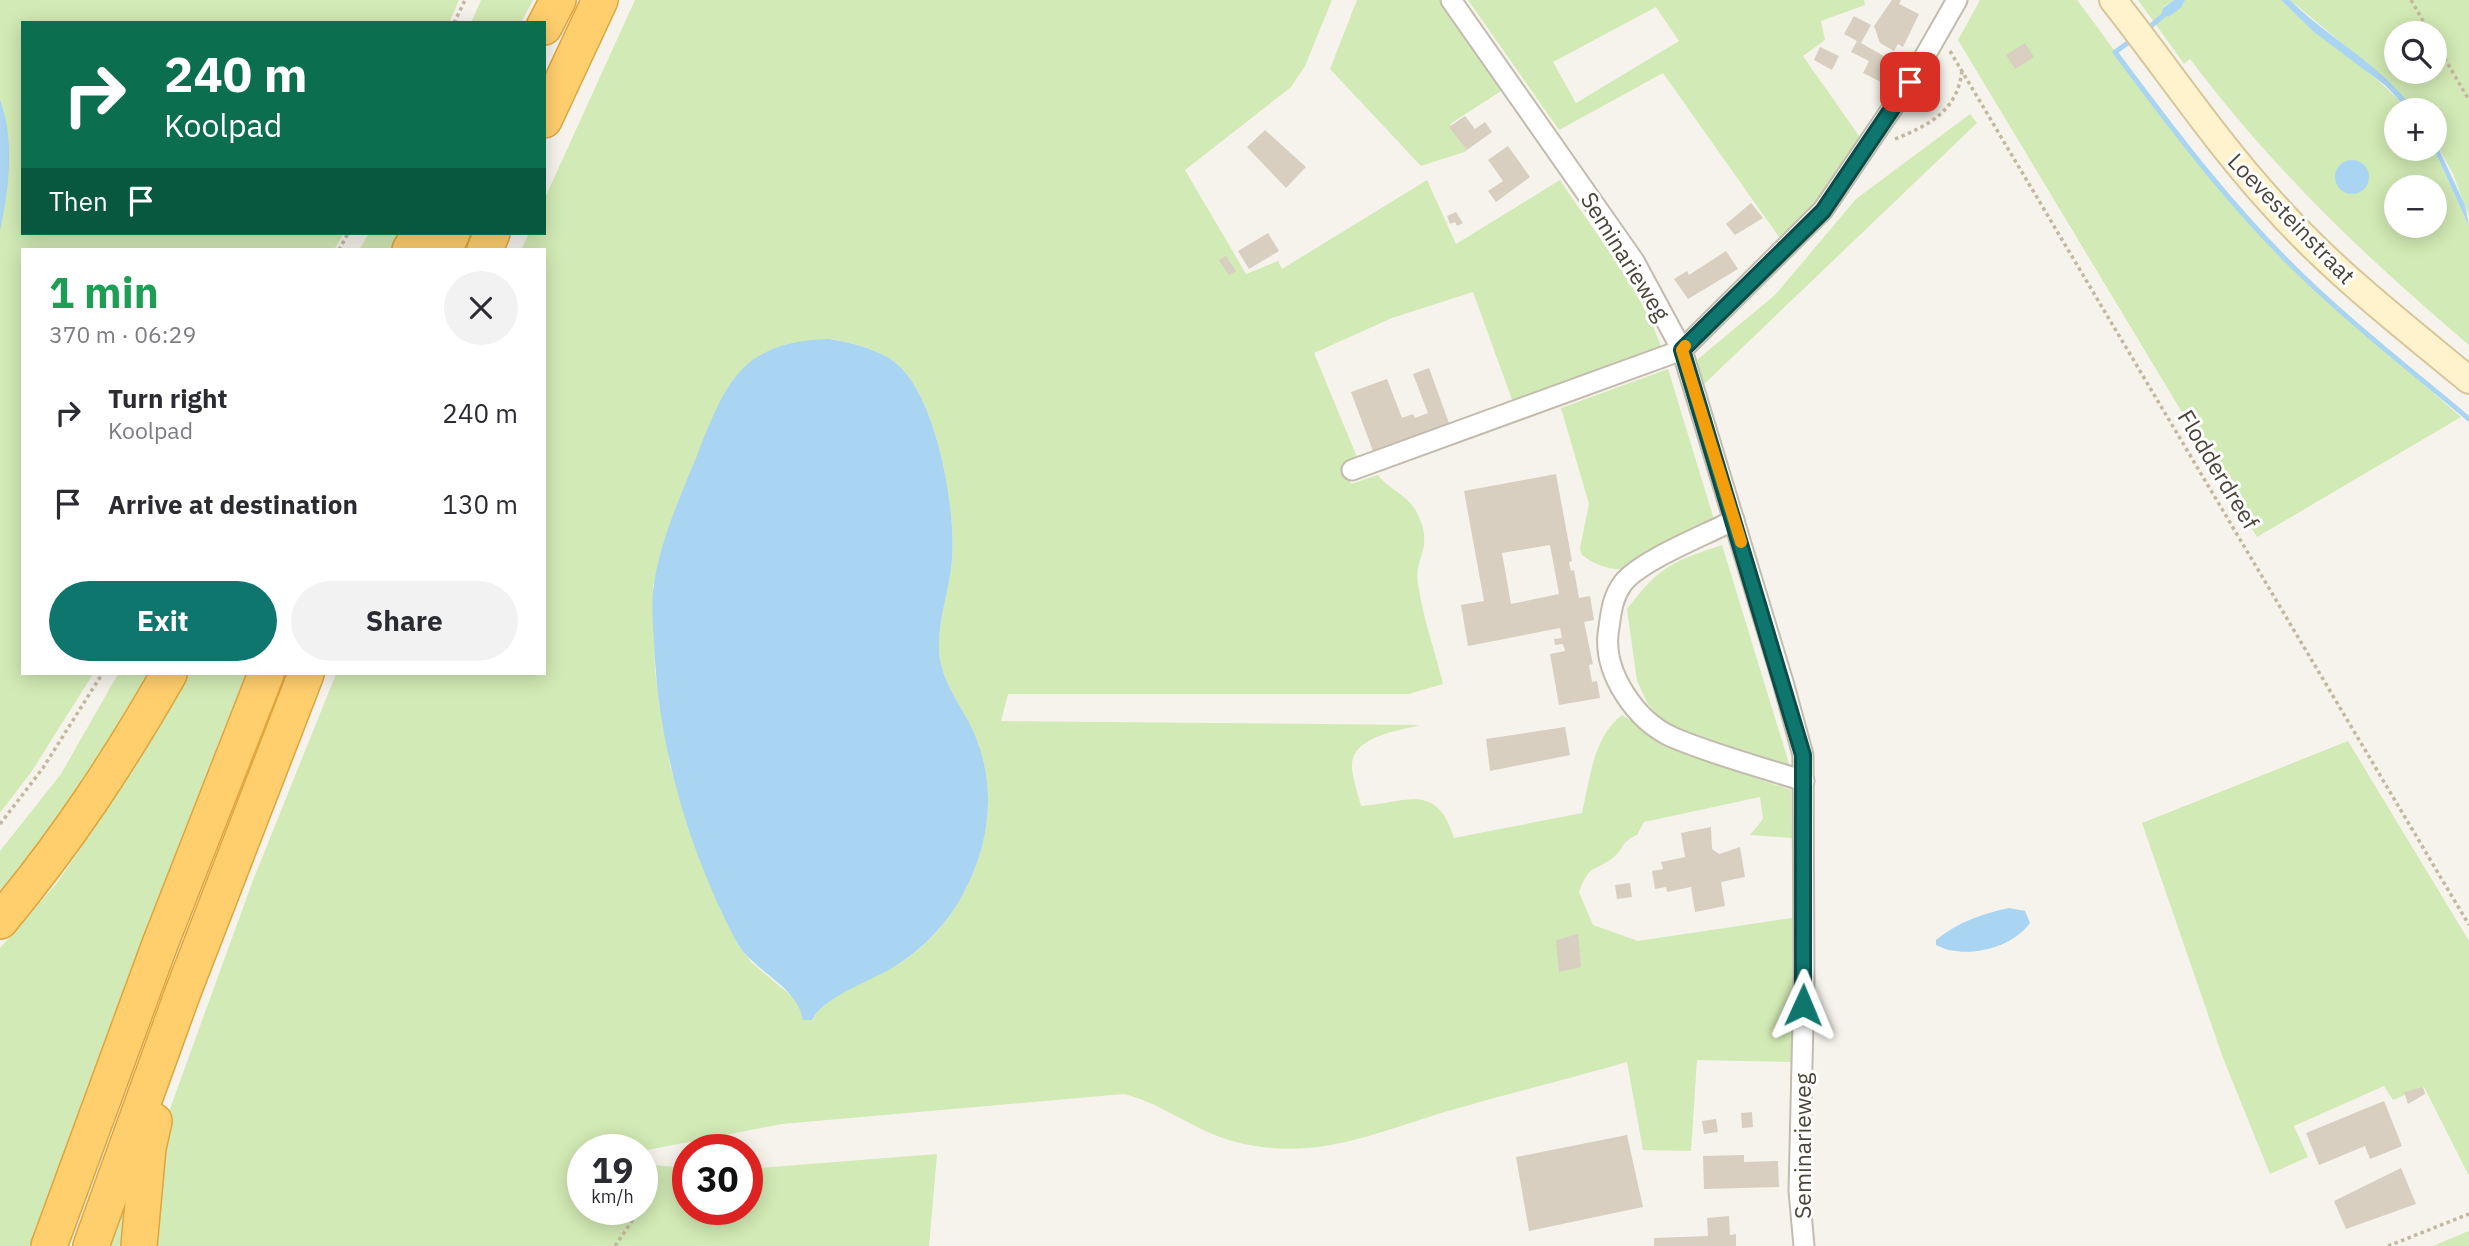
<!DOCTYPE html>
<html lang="en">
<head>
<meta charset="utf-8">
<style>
  :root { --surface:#fff; --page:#f2f2f3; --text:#2b2b33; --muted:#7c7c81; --accent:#0f766e }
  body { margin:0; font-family:"IBM Plex Sans",sans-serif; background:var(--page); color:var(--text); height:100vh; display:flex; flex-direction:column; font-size:26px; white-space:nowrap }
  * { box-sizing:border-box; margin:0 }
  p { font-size:23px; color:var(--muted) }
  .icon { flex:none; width:38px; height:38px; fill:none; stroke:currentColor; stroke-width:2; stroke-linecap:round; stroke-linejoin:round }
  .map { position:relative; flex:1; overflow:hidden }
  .sheet { position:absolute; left:21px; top:248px; width:525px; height:427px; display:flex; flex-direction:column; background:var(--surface); border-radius:0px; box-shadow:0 4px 18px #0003 }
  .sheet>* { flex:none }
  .hud { position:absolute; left:21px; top:21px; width:525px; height:214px; border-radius:0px; box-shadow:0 4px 18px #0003; background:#0b6e4f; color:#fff; overflow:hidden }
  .tools { position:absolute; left:2384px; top:21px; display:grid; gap:14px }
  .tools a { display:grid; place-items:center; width:63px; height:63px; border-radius:50%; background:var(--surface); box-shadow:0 4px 18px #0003; font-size:35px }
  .speed { position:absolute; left:567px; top:1134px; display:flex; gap:14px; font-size:35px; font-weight:700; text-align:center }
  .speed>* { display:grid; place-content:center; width:91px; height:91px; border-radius:50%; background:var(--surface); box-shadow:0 4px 18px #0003; line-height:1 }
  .speed small { font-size:18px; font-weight:400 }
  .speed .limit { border:10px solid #d22; background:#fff; color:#111 }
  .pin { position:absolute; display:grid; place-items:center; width:60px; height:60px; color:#fff; margin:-30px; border-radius:14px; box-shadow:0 4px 10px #0006 }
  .me { position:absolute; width:77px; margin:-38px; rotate:1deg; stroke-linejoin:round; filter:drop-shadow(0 0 5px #0008) }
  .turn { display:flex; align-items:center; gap:24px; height:147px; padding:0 28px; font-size:32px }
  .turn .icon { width:91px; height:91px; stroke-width:2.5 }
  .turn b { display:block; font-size:49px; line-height:60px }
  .then { display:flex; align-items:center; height:66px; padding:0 28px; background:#0003; gap:14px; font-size:26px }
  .round { display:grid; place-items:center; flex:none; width:74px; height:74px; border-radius:37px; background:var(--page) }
  .headline { display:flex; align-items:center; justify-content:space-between; height:119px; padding:0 28px }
  h1 { font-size:42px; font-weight:800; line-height:52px; color:#1e9e55 }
  .action { display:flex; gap:14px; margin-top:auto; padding:14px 28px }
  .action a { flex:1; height:80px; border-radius:42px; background:var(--accent); color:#fff; font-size:28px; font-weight:800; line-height:80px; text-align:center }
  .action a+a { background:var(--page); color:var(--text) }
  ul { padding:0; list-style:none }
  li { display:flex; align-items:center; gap:21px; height:91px; padding:0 28px }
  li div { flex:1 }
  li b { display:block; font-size:26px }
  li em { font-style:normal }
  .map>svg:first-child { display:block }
  .green { fill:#d2eab5; fill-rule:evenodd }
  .water { fill:#a9d4f2 }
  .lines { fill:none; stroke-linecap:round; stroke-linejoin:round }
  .stream { stroke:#a9d4f2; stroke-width:5 }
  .building { fill:#d8cfc1; fill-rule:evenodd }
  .street-casing { stroke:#c2bbae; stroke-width:23 }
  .secondary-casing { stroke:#d6c79b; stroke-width:30 }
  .highway-casing { stroke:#e0a43c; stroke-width:38 }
  .path { stroke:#c4b79f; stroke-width:3.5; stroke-dasharray:3.5 3.5; stroke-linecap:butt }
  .street { stroke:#fff; stroke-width:19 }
  .secondary { stroke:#fff3cd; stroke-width:26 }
  .highway { stroke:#ffcf6e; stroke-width:35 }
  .route-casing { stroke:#0a4d48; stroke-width:18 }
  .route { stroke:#0f766e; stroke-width:12 }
  .slow { stroke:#f59e0b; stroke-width:12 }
  .labels { text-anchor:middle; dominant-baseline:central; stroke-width:6; stroke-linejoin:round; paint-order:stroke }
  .street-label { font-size:23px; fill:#4b4439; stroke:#fff }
</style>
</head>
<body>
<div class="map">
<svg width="2469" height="1246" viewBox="0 0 2469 1246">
  <rect width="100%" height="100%" fill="#f6f3ec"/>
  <g class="green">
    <path d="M 0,0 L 459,0 L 449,23 L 23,23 L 23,233 L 344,233 L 334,250 L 23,250 L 23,674 L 93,674 L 32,771 L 0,813 L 0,231 L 4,111 L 0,99 Z"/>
    <path d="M 481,0 L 533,0 L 521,23 L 471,23 Z"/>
    <path d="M 635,0 L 1332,0 L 1305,66 L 1291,87 L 1185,170 L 1246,274 L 1278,261 L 1282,269 L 1427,180 L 1456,244 L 1560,180 C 1592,229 1645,294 1662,350 L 1514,405 L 1473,292 L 1392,318 L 1314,353 L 1359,462 L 1345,468 L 1351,484 L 1378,475 C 1390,491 1407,494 1416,511 C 1436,549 1413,557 1418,584 C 1423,618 1435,651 1443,684 L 1409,694 L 1008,694 L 1001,721 L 1420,725 C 1398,731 1349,737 1352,768 C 1353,780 1358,794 1361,806 C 1407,803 1436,781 1454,838 L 1582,813 C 1590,779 1593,737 1622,715 L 1685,754 L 1791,790 L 1792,838 L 1750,835 L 1763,819 L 1760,797 L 1644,822 L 1637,835 C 1620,842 1625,848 1614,857 C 1594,873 1590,862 1579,892 L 1593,925 L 1638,941 L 1792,918 L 1793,1062 L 1697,1060 L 1691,1151 L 1643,1150 L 1627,1062 C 1568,1079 1507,1094 1448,1111 C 1374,1133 1315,1162 1236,1142 C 1196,1132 1164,1104 1124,1094 L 782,1124 L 642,1151 L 583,1150 L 583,1209 L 642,1209 L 642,1164 L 688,1168 L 688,1209 L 747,1209 L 747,1169 L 937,1154 L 929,1246 L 152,1246 L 167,1117 L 252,883 L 336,674 L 544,674 L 544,250 L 521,250 L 529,233 L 544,233 L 544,200 ZM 829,339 C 854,343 888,351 905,372 C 938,411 956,509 952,559 C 950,593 933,631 941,664 C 947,690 965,711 975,735 C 997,788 990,845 963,894 C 949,921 926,947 900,963 C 876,978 824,996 812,1020 L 795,999 L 751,962 L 737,943 L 698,855 L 670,765 L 655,671 L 653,586 L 676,507 L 720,402 Z"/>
    <path d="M 1357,0 L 1440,0 L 1501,91 L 1450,124 L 1467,151 L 1421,166 L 1330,69 Z"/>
    <path d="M 1468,0 L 1864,0 L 1865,5 L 1821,21 L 1825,40 L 1803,56 L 1864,143 L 1786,247 L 1663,73 L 1559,130 ZM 1656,7 L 1679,41 L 1576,103 L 1553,62 Z"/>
    <path d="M 1980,0 L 2077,0 C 2132,72 2181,149 2242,215 C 2310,288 2387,352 2461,417 L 2257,537 L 1958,40 Z"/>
    <path d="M 2138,0 L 2174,0 L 2163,7 L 2168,16 L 2181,8 L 2185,0 L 2281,0 C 2322,40 2370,68 2408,110 L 2396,110 L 2396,149 L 2434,149 L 2469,226 L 2469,345 C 2363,255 2274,170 2190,59 L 2184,64 ZM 2396,187 L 2434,187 L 2434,226 L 2396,226 Z"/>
    <path d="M 2290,0 L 2469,0 L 2469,216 L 2453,174 L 2434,139 L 2434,110 L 2414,110 L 2389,82 ZM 2396,33 L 2434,33 L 2434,72 L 2396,72 Z"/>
    <path d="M 1970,114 L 1977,123 L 1701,387 L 1696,365 L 1698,359 L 1775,295 L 1856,199 Z"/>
    <path d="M 369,233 L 405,233 L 394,250 L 359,250 Z"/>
    <path d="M 1668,369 L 1716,526 L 1631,568 C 1614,572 1596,566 1582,555 L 1580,548 L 1589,504 L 1561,408 Z"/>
    <path d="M 1722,545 L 1791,770 L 1681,734 L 1661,720 L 1648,704 L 1637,681 L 1627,609 C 1660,566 1671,562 1722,545 Z"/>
    <path d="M 118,674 L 161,674 L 0,906 L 0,851 L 61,774 Z"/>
    <path d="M 187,674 L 255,674 L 45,1246 L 0,1246 L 0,948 L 57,883 L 113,800 Z"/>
    <path d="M 2348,741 L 2469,941 L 2469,1176 L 2424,1087 L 2393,1100 L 2384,1086 L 2294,1126 L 2308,1157 L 2270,1174 L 2223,1058 L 2142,823 Z"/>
    <path d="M 149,1122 L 130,1246 L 105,1246 Z"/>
    <path d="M 2469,1231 L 2469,1246 L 2433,1246 Z"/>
  </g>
  <g class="water">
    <path d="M 2174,0 L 2185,0 L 2181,8 L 2168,17 L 2166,13 L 2161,17 L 2163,8 Z"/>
    <path d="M 2281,0 L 2290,0 C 2329,39 2382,65 2414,110 L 2408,110 L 2386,86 L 2314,32 Z"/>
    <path d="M 0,99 C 15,141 9,188 0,231 Z"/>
    <path d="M 2434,139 L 2465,205 L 2469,226 L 2434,149 Z"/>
    <circle cx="2352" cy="177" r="17"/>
    <path d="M 829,339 C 854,343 888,351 905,372 C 938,411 956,509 952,559 C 950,593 933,631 941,664 C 947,690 965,711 975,735 C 997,788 990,845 963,894 C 949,921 926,946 900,963 C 877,979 823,996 812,1020 L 803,1020 C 797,985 753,972 736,941 C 688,849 658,746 654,642 C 653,623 651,602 654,584 C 661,538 681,495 698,453 C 727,379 743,342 829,339 Z"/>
    <path d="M 2009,908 L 2025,911 L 2030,923 C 2011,949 1964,960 1936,945 L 1936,940 C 1958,922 1982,914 2009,908 Z"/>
  </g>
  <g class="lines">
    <g class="stream">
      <path d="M 2146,30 L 2182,0"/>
      <path d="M 2132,40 L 2115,52 C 2176,134 2237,215 2311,284 C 2361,332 2416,374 2469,419"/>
    </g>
  </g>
  <g class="building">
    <path d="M 1892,0 L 1901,0 L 1899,4 L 1919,14 L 1903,47 L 1898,44 L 1894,51 L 1880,43 L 1874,26 Z"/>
    <path d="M 1854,16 L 1871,25 L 1861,43 L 1894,62 L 1883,83 L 1863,73 L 1869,61 L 1851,52 L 1857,41 L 1844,34 Z"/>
    <path d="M 2025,43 L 2034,57 L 2015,69 L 2006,55 Z"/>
    <path d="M 1820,47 L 1839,56 L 1832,70 L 1814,60 Z"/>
    <path d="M 1465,116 L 1475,129 L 1485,122 L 1492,132 L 1467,150 L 1449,127 Z"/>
    <path d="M 1265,130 L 1306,167 L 1286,188 L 1247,147 Z"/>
    <path d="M 1508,146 L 1530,177 L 1496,202 L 1488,191 L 1503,181 L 1488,160 Z"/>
    <path d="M 1751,203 L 1763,218 L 1735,235 L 1726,224 Z"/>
    <path d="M 1456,212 L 1463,223 L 1457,226 L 1455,222 L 1450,224 L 1447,216 Z"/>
    <path d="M 1268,233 L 1279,251 L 1249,269 L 1238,251 Z"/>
    <path d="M 1726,251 L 1738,269 L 1688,299 L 1674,279 L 1687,271 L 1689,275 Z"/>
    <path d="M 1226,256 L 1236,271 L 1229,275 L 1219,260 Z"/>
    <path d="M 1429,368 L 1449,423 L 1373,451 L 1351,392 L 1387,379 L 1402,418 L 1413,414 L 1415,418 L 1428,413 L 1413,374 Z"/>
    <path d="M 1556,474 L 1572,561 L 1569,562 L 1571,571 L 1574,570 L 1579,598 L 1590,596 L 1594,620 L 1584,622 L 1593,664 L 1589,665 L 1592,682 L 1597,681 L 1600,698 L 1559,705 L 1550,654 L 1565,651 L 1563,644 L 1555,645 L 1554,639 L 1562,638 L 1560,628 L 1468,646 L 1461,605 L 1484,601 L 1464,491 ZM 1550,545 L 1559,594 L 1511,604 L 1502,553 Z"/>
    <path d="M 1565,727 L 1570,755 L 1490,771 L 1486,739 Z"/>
    <path d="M 1711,827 L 1712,849 L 1719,854 L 1740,847 L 1745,877 L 1721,882 L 1725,906 L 1695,912 L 1691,887 L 1667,892 L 1666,887 L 1655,889 L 1652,871 L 1663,869 L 1661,862 L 1685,857 L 1681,833 Z"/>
    <path d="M 1630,883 L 1632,897 L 1617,899 L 1615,885 Z"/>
    <path d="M 1578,934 L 1581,967 L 1559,972 L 1556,940 Z"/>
    <path d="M 2423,1087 L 2425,1094 L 2408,1104 L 2404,1092 Z"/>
    <path d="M 2384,1101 L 2402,1146 L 2370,1159 L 2365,1146 L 2319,1165 L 2306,1133 Z"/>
    <path d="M 1752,1112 L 1753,1127 L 1742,1128 L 1741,1113 Z"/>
    <path d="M 1716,1119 L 1718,1132 L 1704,1134 L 1702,1121 Z"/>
    <path d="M 1627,1135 L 1643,1207 L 1529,1231 L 1516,1157 Z"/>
    <path d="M 1744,1155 L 1744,1162 L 1778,1161 L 1779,1187 L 1704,1189 L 1703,1156 Z"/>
    <path d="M 2401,1168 L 2416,1204 L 2346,1229 L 2334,1201 Z"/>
    <path d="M 1729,1216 L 1730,1235 L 1736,1234 L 1736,1246 L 1654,1246 L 1654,1238 L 1708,1236 L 1707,1218 Z"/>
  </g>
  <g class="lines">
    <defs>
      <g id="street">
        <path d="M 1451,0 L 1634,261 L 1682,350 L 1783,682 L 1803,755 L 1804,979 L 1799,1191 L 1804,1246"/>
        <path d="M 1352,470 L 1682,350 L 1823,210 L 1910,82 L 1957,0"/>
        <path d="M 1734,520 C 1706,535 1641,560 1623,583 C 1611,599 1611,616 1608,634 C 1604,673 1635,720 1672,737 C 1714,755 1761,767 1804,781"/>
      </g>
      <path id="secondary" d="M 2113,0 C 2166,67 2213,138 2271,202 C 2329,268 2401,324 2469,380"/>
      <g id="highway">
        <path d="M 544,27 L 558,0"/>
        <path d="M 544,120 L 600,0"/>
        <path d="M 410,250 L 420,233"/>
        <path d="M 444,250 L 452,233"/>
        <path d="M 485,250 L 492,233"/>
        <path d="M 0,921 C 66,842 118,763 169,674"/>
        <path d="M 49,1246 L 160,944 L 266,674"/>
        <path d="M 91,1246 L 183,992 L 306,674"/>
        <path d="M 139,1246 L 148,1148 L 154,1121"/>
      </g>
    </defs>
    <use href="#street" class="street-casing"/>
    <use href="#secondary" class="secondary-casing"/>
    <use href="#highway" class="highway-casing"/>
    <g class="path">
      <path d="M 2411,0 L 2430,33"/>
      <path d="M 454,23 L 465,0"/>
      <path d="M 2434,40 L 2469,100"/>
      <path d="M 1950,51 L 2469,925"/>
      <path d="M 1895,139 C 1930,125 1958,110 1962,70"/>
      <path d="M 339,250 L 348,233"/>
      <path d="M 0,824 L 43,768 L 102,674"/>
      <path d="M 615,1246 L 632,1221 L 634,1209"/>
      <path d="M 2388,1246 L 2469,1214"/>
    </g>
    <use href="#street" class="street"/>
    <use href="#secondary" class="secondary"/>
    <use href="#highway" class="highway"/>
  </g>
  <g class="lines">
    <defs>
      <path id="route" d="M 1803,1005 L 1803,755 L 1682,350 L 1823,211 L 1910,82"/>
    </defs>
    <use href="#route" class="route-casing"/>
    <use href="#route" class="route"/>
    <path class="slow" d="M 1685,346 L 1682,350 L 1741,542"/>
  </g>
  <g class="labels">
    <g class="street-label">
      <text transform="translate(2292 218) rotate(46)">Loevesteinstraat</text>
      <text transform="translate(1626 256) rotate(58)">Seminarieweg</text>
      <text transform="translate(2219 469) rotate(59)">Flodderdreef</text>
      <text transform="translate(1802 1146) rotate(-90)">Seminarieweg</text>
    </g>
  </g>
</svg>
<div class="tools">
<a><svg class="icon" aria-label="search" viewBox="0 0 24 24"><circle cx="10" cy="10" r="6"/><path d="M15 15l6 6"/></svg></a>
<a>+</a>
<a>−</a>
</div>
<div class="speed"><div>19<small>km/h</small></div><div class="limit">30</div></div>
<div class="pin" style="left:1910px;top:82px;background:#d93025"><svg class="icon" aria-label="arrive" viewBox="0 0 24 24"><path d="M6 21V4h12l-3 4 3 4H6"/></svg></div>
<svg class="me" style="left:1803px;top:1005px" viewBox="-20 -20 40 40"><path d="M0-17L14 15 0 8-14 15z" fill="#0f766e" stroke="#fff" stroke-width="4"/></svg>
<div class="hud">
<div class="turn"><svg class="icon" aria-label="right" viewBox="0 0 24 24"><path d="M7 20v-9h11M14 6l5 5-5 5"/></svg><div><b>240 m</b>Koolpad</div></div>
<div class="then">Then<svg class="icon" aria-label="arrive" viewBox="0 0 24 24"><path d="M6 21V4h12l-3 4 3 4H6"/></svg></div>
</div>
<section class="sheet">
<div class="headline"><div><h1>1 min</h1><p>370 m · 06:29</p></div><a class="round"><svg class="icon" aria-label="close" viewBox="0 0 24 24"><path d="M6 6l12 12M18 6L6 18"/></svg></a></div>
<ul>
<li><svg class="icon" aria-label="right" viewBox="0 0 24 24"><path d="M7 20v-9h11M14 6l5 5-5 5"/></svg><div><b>Turn right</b><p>Koolpad</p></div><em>240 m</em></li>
<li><svg class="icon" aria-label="arrive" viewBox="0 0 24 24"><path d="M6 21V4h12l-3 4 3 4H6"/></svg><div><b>Arrive at destination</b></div><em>130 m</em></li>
</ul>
<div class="action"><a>Exit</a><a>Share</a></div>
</section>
</div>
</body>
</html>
